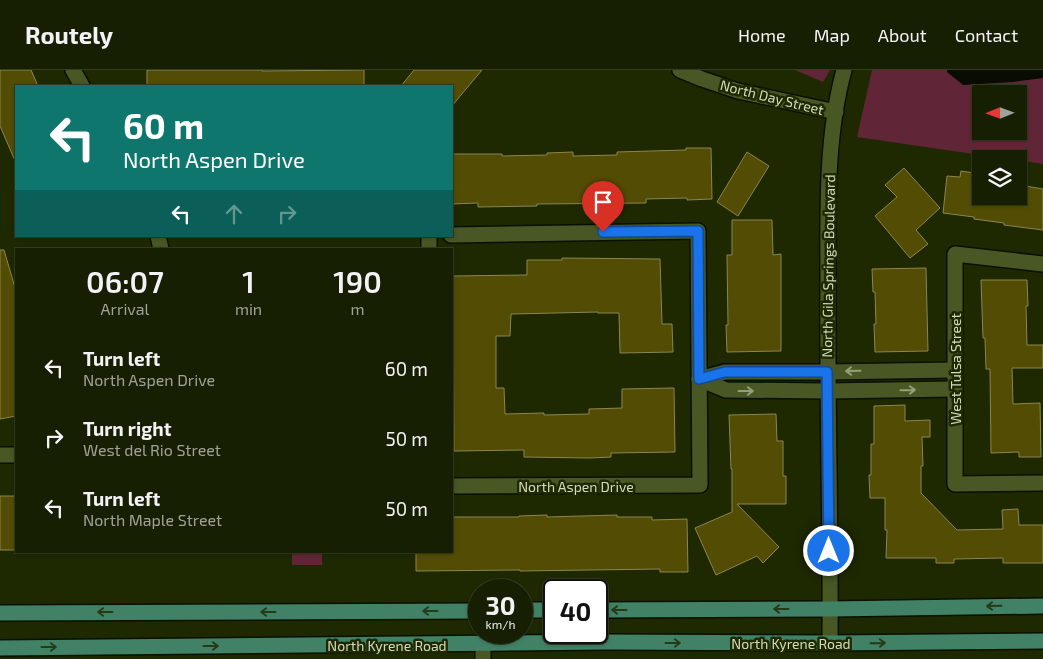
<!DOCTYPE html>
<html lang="en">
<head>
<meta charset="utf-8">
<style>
  :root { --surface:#161f02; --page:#232c11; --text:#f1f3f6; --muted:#9ea299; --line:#353d24 }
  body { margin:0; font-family:"Exo 2",sans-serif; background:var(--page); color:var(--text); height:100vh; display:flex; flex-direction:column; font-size:19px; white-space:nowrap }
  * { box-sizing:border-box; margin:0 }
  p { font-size:16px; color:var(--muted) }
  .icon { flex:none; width:28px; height:28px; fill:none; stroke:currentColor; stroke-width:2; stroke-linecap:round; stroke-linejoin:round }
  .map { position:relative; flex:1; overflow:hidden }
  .sheet { position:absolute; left:15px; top:178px; width:438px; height:305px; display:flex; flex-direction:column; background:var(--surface); border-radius:0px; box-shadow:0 1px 4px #0004,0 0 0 1px var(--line) }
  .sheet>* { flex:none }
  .guide { position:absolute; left:15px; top:15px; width:438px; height:152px; border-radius:0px; box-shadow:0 1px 4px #0004,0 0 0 1px var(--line); background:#0f766e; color:#fff; overflow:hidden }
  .needle { width:32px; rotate:269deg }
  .tools { position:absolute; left:972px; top:15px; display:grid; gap:10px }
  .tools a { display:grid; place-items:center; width:55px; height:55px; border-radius:0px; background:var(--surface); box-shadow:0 1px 4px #0004,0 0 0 1px var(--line); font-size:25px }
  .speed { position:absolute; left:468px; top:509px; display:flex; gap:10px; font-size:25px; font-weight:700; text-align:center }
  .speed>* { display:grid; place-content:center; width:65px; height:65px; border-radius:50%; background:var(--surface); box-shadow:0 1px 4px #0004,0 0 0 1px var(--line); line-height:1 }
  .speed small { font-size:12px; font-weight:400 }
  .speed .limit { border:2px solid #111; border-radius:8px; background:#fff; color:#111 }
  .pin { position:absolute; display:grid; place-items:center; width:42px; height:42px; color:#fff; margin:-51px -21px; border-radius:50% 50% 50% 0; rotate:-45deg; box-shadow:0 0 5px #0007 }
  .pin .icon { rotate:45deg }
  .me { position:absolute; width:55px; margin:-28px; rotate:0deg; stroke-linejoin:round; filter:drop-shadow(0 0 4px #0008) }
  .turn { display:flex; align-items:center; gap:18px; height:105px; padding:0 25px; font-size:22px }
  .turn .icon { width:65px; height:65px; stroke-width:2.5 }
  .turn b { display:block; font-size:35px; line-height:42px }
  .lanes { display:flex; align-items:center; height:48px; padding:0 25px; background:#0003; justify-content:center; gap:25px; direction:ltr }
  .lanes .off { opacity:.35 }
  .eta { display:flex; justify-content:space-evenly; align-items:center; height:85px; text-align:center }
  .eta b { font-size:30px; font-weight:600; line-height:35px }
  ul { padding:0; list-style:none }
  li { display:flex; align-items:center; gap:15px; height:70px; padding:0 25px }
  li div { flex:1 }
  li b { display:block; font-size:19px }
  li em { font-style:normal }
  header { display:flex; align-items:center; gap:30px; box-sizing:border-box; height:70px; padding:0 25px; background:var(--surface); border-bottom:1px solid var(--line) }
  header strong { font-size:24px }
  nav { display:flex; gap:28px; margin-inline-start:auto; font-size:18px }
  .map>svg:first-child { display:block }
  .green { fill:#602638; fill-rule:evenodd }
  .water { fill:#080c02 }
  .building { fill:#524c05; stroke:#8c864e }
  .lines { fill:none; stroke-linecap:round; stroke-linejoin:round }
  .minor-casing { stroke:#0a1000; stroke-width:18 }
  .major-casing { stroke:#0a1000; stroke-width:18 }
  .minor { stroke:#485724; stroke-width:15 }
  .major { stroke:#418266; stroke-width:15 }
  .oneway { stroke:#93a079 }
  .oneway2 { stroke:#253b16 }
  .route-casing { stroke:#114b97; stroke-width:12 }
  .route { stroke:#1a73e8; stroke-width:9 }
  .labels { text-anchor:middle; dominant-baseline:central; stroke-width:5; stroke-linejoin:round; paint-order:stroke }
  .street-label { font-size:14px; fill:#d1dbbf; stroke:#1e2902 }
</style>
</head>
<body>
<header>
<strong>Routely</strong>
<nav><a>Home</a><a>Map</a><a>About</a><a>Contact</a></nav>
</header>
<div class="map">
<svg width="1043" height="589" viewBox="0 0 1043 589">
  <rect width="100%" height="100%" fill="#1e2902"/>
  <g class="green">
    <path d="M 795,0 L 830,0 L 823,12 Z"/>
    <path d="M 872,0 L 1043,0 L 1043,94 L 1019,90 L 1019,89 L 1008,89 L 857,67 ZM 981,24 L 1019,24 L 1019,61 L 981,61 Z"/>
    <rect x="292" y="481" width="30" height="14"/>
  </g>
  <path class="water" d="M 947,0 L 1043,0 L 1043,8 L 1013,12 L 963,15 L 947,2 Z"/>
  <g class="building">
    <path d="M 0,0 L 31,0 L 38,16 L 16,16 L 16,93 L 0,56 Z"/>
    <path d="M 147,0 L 262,0 L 262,1 L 364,0 L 364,16 L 147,16 Z"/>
    <path d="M 414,0 L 482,0 L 451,37 L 451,16 L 401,16 Z"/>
    <path d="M 686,78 L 711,78 L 712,129 L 687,130 L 687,128 L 646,129 L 646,133 L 537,134 L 537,136 L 478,137 L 478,133 L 451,134 L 451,84 L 502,84 L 502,86 L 547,85 L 547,83 L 573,82 L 573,86 L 617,85 L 617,82 L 686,80 Z"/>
    <path d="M 747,82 L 769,96 L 738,146 L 717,132 Z"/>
    <path d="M 904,98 L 940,138 L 916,160 L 928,174 L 910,188 L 875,146 L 897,127 L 885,115 Z"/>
    <path d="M 961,101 L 981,104 L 981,126 L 1019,126 L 1019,115 L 1043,119 L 1043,160 L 1004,155 L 1004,153 L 974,149 L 974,147 L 943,143 L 947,106 L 960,107 Z"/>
    <path d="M 732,150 L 772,150 L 773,185 L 781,184 L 781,281 L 727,282 L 726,255 L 728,255 L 727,185 L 732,185 Z"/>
    <path d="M 0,180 L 4,180 L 16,221 L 16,346 L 0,349 Z"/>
    <path d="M 562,188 L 660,189 L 662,254 L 672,254 L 673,282 L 620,283 L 619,243 L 598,243 L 598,242 L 511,244 L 510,266 L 496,266 L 496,318 L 504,318 L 505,344 L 544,343 L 544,345 L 589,344 L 589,339 L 622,338 L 622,319 L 674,318 L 675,382 L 611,383 L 611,387 L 590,388 L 524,387 L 524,380 L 454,381 L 453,206 L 527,205 L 527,190 L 562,190 Z"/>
    <path d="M 926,198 L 928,281 L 875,282 L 874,254 L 876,254 L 875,222 L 873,222 L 872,199 Z"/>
    <path d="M 981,210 L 1027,210 L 1028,236 L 1026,236 L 1027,275 L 1043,275 L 1043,298 L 1012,298 L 1013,334 L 1040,333 L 1041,387 L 1019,387 L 1019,382 L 991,383 L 990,299 L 986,299 L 985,268 L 983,268 Z"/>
    <path d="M 905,335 L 905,351 L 930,350 L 930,367 L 922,367 L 923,396 L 921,396 L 921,423 L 957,460 L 1003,459 L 1002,440 L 1018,439 L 1019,455 L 1043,455 L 1043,493 L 1003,493 L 1003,488 L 954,489 L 954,493 L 936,493 L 936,488 L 886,488 L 887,460 L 885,460 L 885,428 L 870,428 L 869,405 L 871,405 L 871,374 L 874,374 L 874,336 Z"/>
    <path d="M 776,344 L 777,371 L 783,371 L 783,406 L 786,406 L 786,434 L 737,434 L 779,477 L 763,493 L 757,486 L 716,505 L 695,458 L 732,442 L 732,399 L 731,399 L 729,345 Z"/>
    <rect x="0" y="426" width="16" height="54"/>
    <path d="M 547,445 L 547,447 L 617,445 L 617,447 L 652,447 L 652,450 L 687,449 L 688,502 L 660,502 L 660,499 L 520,501 L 520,500 L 416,501 L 416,481 L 451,481 L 451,447 L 519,447 L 519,446 Z"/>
  </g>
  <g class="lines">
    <defs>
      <g id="minor">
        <path d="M 73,0 L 82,16"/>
        <path d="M 680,0 L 702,9 L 738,21 L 836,42"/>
        <path d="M 451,165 L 698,161 L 700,415 L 451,416"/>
        <path d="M 158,166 L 161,179"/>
        <path d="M 429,179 L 429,166"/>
        <path d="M 1043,194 L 955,184 L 955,414 L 1043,413"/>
        <path d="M 699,309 L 726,320 L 827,321 L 954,319"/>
        <path d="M 699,309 L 725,302 L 827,302 L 954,300"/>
        <path d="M 0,385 L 16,385"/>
        <path d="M 830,573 C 831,455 827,336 828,218 C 828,146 825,70 844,0"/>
        <path d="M 483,574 L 483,589"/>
      </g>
      <g id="major">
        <path d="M 521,540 L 554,540"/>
        <path d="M 596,540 L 830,539 L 1043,536"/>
        <path d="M 0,543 L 479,541"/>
        <path d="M 0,578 L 607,572 L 830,573 L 1043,571"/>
      </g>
    </defs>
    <use href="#minor" class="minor-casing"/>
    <use href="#major" class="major-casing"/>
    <use href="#minor" class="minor"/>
    <use href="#major" class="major"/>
  </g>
  <defs><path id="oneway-shaft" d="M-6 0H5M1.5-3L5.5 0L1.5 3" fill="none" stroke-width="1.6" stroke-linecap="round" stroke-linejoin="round" transform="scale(1.25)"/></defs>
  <g class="oneway">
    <use href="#oneway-shaft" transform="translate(853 301) rotate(179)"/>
    <use href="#oneway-shaft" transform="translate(908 320) rotate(-1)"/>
    <use href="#oneway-shaft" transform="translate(746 321)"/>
  </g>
  <g class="oneway2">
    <use href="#oneway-shaft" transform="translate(994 536) rotate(179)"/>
    <use href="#oneway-shaft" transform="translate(781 539) rotate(180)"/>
    <use href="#oneway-shaft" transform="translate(619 540) rotate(180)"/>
    <use href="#oneway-shaft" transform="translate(430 541) rotate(180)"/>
    <use href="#oneway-shaft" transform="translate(105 542) rotate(180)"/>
    <use href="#oneway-shaft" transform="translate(268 542) rotate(180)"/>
    <use href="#oneway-shaft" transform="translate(673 573)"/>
    <use href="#oneway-shaft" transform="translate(878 573) rotate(-1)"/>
    <use href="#oneway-shaft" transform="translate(211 576)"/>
    <use href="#oneway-shaft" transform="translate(49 577)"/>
  </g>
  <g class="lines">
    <defs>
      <path id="route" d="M 603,162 L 698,161 L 699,309 L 725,302 L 827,302 L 829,481"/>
    </defs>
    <use href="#route" class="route-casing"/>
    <use href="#route" class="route"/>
  </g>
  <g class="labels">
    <g class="street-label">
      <text transform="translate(772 27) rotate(14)">North Day Street</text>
      <text transform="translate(828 196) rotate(-89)">North Gila Springs Boulevard</text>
      <text transform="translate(955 299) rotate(-90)">West Tulsa Street</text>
      <text x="576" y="416">North Aspen Drive</text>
      <text x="791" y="573">North Kyrene Road</text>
      <text x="387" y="575">North Kyrene Road</text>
    </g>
  </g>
</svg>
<div class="tools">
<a><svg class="needle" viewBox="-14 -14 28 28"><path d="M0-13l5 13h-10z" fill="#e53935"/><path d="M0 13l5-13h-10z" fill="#9ea299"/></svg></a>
<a><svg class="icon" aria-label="layers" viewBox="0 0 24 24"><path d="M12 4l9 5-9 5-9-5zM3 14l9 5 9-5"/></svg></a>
</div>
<div class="speed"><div>30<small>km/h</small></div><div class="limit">40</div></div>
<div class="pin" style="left:603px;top:162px;background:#d93025"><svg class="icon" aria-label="arrive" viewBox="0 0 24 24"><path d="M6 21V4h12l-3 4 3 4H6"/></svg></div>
<svg class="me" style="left:829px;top:481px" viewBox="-20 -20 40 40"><circle r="17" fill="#1a73e8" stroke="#fff" stroke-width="3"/><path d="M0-11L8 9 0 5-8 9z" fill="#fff"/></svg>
<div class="guide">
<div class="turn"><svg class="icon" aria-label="left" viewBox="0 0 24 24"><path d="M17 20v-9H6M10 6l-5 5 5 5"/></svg><div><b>60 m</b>North Aspen Drive</div></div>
<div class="lanes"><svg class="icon" aria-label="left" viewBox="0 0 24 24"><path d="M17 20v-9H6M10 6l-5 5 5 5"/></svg><svg class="icon off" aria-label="ahead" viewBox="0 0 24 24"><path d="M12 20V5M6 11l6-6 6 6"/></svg><svg class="icon off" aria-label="right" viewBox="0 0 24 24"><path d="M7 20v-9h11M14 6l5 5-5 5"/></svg></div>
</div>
<section class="sheet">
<div class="eta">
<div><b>06:07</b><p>Arrival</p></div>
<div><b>1</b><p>min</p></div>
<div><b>190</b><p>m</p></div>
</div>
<ul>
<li><svg class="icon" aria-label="left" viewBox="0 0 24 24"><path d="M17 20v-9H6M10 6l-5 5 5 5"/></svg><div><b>Turn left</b><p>North Aspen Drive</p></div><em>60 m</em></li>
<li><svg class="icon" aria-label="right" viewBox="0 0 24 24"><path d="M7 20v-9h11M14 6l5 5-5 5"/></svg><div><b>Turn right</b><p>West del Rio Street</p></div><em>50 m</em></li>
<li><svg class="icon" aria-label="left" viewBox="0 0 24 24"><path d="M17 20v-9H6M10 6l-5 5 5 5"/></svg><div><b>Turn left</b><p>North Maple Street</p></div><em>50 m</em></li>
</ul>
</section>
</div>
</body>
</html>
